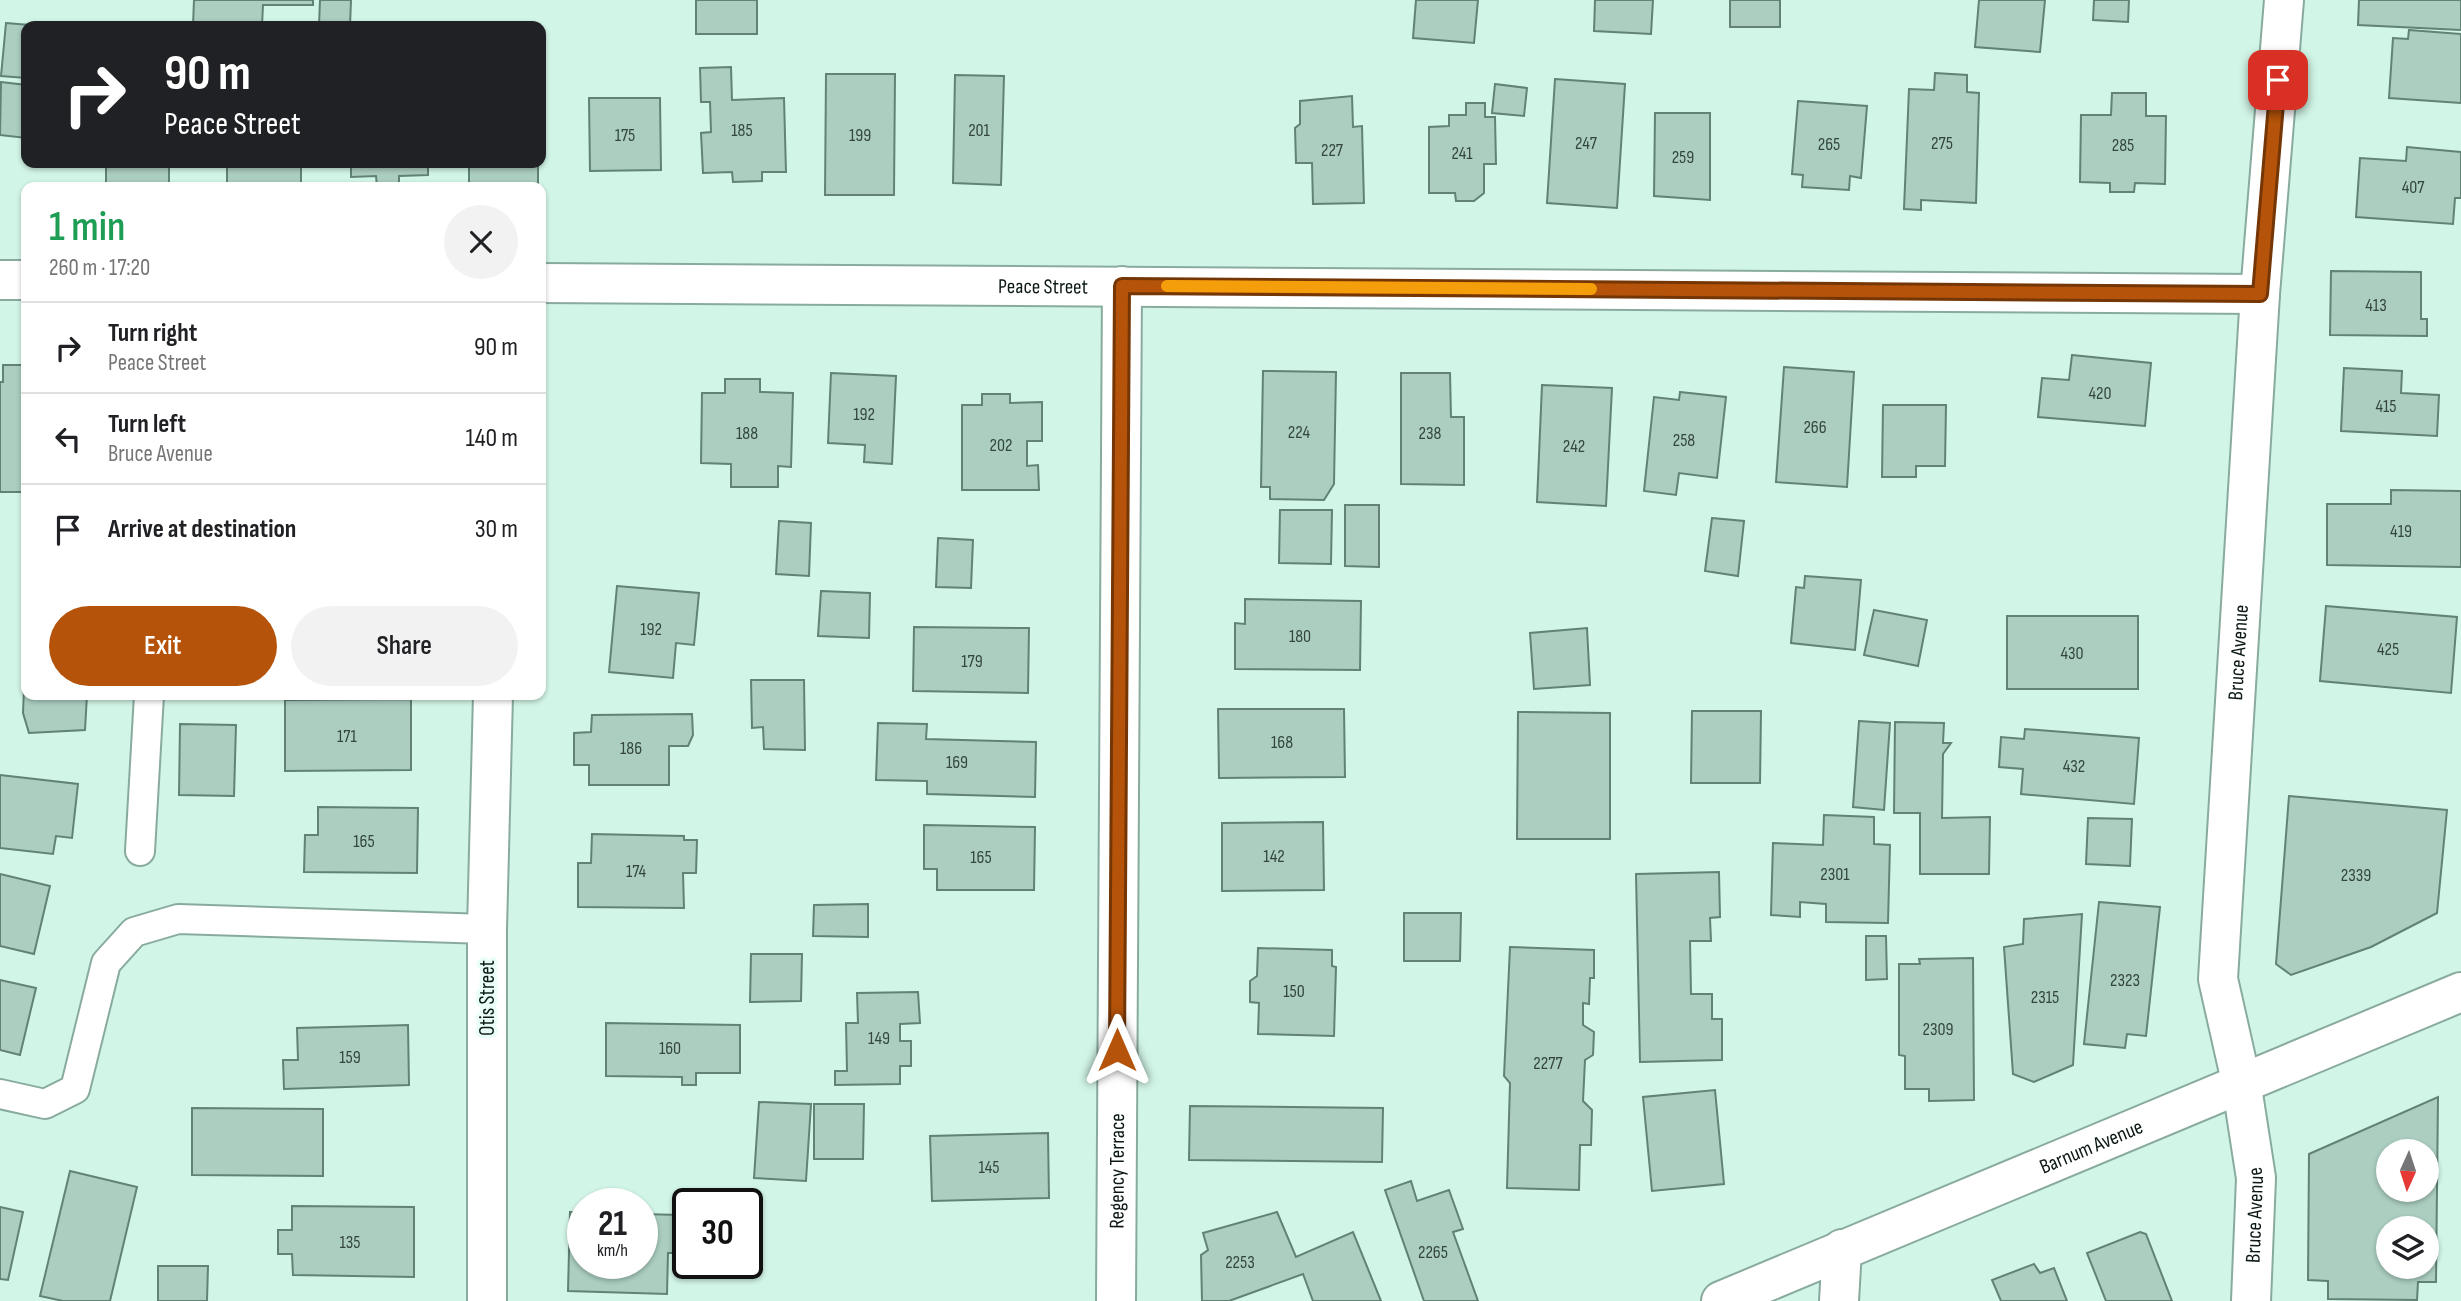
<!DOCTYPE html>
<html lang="en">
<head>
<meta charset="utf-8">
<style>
  :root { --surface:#fff; --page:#f2f2f2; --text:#202124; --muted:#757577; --line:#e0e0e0; --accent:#b45309 }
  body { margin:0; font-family:"Sofia Sans Condensed",sans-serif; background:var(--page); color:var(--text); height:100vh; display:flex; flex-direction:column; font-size:26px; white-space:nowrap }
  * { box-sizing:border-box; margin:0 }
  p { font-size:23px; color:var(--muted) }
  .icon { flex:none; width:38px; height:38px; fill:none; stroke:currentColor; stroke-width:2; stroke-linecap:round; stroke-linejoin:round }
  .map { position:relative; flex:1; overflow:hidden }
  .panel { position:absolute; left:21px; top:182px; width:525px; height:518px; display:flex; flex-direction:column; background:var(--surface); border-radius:14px; box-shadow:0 2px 5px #0004 }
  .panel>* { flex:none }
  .guide { position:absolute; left:21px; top:21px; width:525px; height:147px; border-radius:14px; box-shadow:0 2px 5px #0004; background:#202124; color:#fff; overflow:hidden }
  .needle { width:46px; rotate:183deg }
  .buttons { position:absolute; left:2376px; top:1139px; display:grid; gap:14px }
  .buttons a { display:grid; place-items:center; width:63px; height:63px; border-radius:50%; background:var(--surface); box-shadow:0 2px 5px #0004; font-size:35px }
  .speed { position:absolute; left:567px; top:1188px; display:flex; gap:14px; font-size:35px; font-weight:700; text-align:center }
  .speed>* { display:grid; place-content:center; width:91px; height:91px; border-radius:50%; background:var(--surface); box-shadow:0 2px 5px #0004; line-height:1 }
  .speed small { font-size:18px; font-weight:400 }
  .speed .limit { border:4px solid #111; border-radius:10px; background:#fff; color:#111 }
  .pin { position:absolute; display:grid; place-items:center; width:60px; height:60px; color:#fff; margin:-30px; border-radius:14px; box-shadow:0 4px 10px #0006 }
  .me { position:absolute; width:77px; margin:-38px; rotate:0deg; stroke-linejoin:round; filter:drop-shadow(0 0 5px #0008) }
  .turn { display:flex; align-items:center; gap:24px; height:147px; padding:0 28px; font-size:32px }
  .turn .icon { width:91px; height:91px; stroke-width:2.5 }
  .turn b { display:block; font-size:49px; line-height:60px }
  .round { display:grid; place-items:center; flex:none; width:74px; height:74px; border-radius:37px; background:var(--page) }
  .headline { display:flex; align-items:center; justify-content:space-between; height:119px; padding:0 28px }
  h1 { font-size:42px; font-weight:600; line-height:52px; color:#1e9e55 }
  .action { display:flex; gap:14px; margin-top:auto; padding:14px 28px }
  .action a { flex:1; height:80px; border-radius:42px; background:var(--accent); color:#fff; font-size:28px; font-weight:600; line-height:80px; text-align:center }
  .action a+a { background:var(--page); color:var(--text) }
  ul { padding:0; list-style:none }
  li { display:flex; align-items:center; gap:21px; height:91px; padding:0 28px; border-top:2px solid var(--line) }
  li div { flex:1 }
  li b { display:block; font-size:26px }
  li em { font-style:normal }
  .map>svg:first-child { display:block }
  .building { fill:#abcec0; stroke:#618275; stroke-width:2; fill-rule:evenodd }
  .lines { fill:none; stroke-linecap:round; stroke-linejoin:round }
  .service-casing { stroke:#89ab9e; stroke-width:32 }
  .minor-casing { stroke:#89ab9e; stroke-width:42 }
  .tertiary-casing { stroke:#89ab9e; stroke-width:42 }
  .secondary-casing { stroke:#89ab9e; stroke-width:42 }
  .service { stroke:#fff; stroke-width:28 }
  .minor { stroke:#fff; stroke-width:38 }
  .tertiary { stroke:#fff; stroke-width:38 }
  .secondary { stroke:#fff; stroke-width:38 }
  .route-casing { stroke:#753606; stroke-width:18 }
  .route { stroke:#b45309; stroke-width:12 }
  .slow { stroke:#f59e0b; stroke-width:12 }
  .labels { text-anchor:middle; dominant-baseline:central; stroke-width:7; stroke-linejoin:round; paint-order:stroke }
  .number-label { font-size:18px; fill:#34463f }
  .street-label { font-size:21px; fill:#0c1914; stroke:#e9fef6 }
</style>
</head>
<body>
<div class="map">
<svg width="2461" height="1301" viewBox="0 0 2461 1301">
  <rect width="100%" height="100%" fill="#d1f5e6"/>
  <g class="building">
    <path d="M 194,0 L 313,0 L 313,5 L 263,5 L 262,26 L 193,26 Z"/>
    <path d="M 320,0 L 351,0 L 350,26 L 319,26 Z"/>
    <rect x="696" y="0" width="61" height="34"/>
    <path d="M 1416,0 L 1478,0 L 1474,43 L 1413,38 Z"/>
    <path d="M 1595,0 L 1653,0 L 1651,34 L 1594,31 Z"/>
    <rect x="1730" y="0" width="50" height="27"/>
    <path d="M 1979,0 L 2045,0 L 2040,52 L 1975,47 Z"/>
    <path d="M 2094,0 L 2129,0 L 2128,22 L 2093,20 Z"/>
    <path d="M 2359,0 L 2461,0 L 2461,30 L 2358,25 Z"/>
    <path d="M 6,23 L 42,26 L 26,26 L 26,78 L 1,76 Z"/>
    <path d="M 2409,30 L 2461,34 L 2461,103 L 2389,98 L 2393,38 L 2408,39 Z"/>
    <path d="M 731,67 L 732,100 L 784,98 L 786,172 L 762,172 L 762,181 L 733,182 L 732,172 L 703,173 L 701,133 L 711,132 L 710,102 L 701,102 L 700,68 Z"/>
    <path d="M 1935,73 L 1967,75 L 1967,92 L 1979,93 L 1976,203 L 1921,200 L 1921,210 L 1904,209 L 1909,89 L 1934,90 Z"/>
    <path d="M 826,74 L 895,74 L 894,195 L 825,195 Z"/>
    <path d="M 955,75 L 1004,76 L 1001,185 L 953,183 Z"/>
    <path d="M 1555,79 L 1625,84 L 1617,208 L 1547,203 Z"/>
    <path d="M 1,82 L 26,85 L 26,138 L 0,135 Z"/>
    <path d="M 1495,84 L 1527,88 L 1524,116 L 1492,113 Z"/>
    <path d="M 2112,93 L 2146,93 L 2146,116 L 2166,116 L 2165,184 L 2135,183 L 2134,192 L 2110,192 L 2110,183 L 2080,182 L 2081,115 L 2111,115 Z"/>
    <path d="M 1352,96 L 1353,127 L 1362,126 L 1364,203 L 1313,204 L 1312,163 L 1296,163 L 1295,128 L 1300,124 L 1300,101 Z"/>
    <path d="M 589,98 L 660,98 L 661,170 L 590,171 Z"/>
    <path d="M 1798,101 L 1867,106 L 1861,178 L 1850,176 L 1849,190 L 1802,187 L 1803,175 L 1792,174 Z"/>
    <path d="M 1466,103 L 1485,103 L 1485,117 L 1495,117 L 1496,164 L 1484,164 L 1484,193 L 1474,201 L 1456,201 L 1455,193 L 1429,193 L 1429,127 L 1449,126 L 1449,115 L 1466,115 Z"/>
    <path d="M 1655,113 L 1710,113 L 1710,200 L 1654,196 Z"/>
    <path d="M 2407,147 L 2461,152 L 2461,198 L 2455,198 L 2453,224 L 2356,217 L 2360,158 L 2406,161 Z"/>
    <rect x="106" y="163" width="63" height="24"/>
    <rect x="227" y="163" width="74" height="22"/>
    <path d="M 351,163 L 428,163 L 428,175 L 399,176 L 399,187 L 377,187 L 376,176 L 351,177 Z"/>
    <rect x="469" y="163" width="69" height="24"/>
    <path d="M 2331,271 L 2421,272 L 2421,319 L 2427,319 L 2427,336 L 2330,335 Z"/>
    <path d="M 2072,355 L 2151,363 L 2145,426 L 2038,417 L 2042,378 L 2069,380 Z"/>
    <path d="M 3,365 L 26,365 L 26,492 L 0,492 L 0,382 L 3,382 Z"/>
    <path d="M 1784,367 L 1854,372 L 1847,487 L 1776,482 Z"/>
    <path d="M 2344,368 L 2402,371 L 2401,393 L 2439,395 L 2437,436 L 2341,431 Z"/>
    <path d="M 1263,371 L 1336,372 L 1334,484 L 1324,500 L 1270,499 L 1270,487 L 1261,487 Z"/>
    <path d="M 831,373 L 896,376 L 892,464 L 864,462 L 865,445 L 828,443 Z"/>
    <path d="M 1401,373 L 1450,373 L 1451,417 L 1464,417 L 1464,485 L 1401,484 Z"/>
    <path d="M 725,379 L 760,379 L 760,392 L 793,393 L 791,467 L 778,466 L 778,487 L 731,487 L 731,464 L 701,463 L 702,393 L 725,393 Z"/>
    <path d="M 1542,385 L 1612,388 L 1606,506 L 1537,502 Z"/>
    <path d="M 1680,392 L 1726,397 L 1717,478 L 1679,473 L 1676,495 L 1644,491 L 1654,397 L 1679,400 Z"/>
    <path d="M 982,394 L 1010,394 L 1010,403 L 1042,402 L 1042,441 L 1027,441 L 1027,466 L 1038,465 L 1039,490 L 962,490 L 962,405 L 982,405 Z"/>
    <path d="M 1883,405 L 1946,405 L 1945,466 L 1916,466 L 1916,477 L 1882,477 Z"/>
    <path d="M 2391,490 L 2461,491 L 2461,567 L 2327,565 L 2327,504 L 2391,504 Z"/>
    <path d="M 1345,505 L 1379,505 L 1379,567 L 1345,566 Z"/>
    <path d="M 1280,510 L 1332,510 L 1331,564 L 1279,563 Z"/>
    <path d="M 1712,518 L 1744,521 L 1738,576 L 1705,571 Z"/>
    <path d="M 779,521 L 811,523 L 809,576 L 776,574 Z"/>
    <path d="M 938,538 L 973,540 L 971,588 L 936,587 Z"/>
    <path d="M 1805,576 L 1861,580 L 1855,650 L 1791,643 L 1796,587 L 1804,588 Z"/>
    <path d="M 617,586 L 699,593 L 694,645 L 676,643 L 673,678 L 609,672 Z"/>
    <path d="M 821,591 L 870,593 L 869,638 L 818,636 Z"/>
    <path d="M 1245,599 L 1361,601 L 1360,670 L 1235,669 L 1235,623 L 1245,624 Z"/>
    <path d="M 2326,606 L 2457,617 L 2451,693 L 2320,681 Z"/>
    <path d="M 1874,610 L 1927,620 L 1918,666 L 1864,655 Z"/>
    <rect x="2007" y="616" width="131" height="73"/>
    <path d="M 914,627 L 1029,628 L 1028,693 L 913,691 Z"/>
    <path d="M 1587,628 L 1590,685 L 1534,689 L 1530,633 Z"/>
    <path d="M 26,637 L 26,695 L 87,695 L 85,730 L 29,733 L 23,713 Z"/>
    <path d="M 751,680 L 804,680 L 805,750 L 764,749 L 763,727 L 752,728 Z"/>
    <path d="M 411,699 L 411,770 L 285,771 L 285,700 Z"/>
    <path d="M 1218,709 L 1344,709 L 1345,777 L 1219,778 Z"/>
    <path d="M 1692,711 L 1761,711 L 1760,783 L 1691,783 Z"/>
    <path d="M 1518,712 L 1610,713 L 1610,839 L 1517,839 Z"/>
    <path d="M 692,714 L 693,735 L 688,746 L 669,746 L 669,785 L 589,785 L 589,765 L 574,765 L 574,733 L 591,732 L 592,715 Z"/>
    <path d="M 1859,721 L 1890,723 L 1884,810 L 1853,807 Z"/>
    <path d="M 1895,722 L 1944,723 L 1943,743 L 1951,743 L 1943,754 L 1942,818 L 1990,817 L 1989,874 L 1920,874 L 1920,813 L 1894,813 Z"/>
    <path d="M 878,723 L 927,724 L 926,739 L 1036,742 L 1035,797 L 927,794 L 927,781 L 876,780 Z"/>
    <path d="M 180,724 L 236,725 L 234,796 L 179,795 Z"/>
    <path d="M 2025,729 L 2139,738 L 2134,804 L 2021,794 L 2023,769 L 1999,767 L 2001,737 L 2024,739 Z"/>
    <path d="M 0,775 L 78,784 L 72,838 L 56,836 L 53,854 L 0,848 Z"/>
    <path d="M 2289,796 L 2447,810 L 2437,913 L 2371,947 L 2291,975 L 2276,964 Z"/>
    <path d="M 318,807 L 418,808 L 417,873 L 304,872 L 305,835 L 318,835 Z"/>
    <path d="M 1824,815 L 1874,817 L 1874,844 L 1890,845 L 1888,923 L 1826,922 L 1826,904 L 1800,902 L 1800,917 L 1771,915 L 1773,843 L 1823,845 Z"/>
    <path d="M 2088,818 L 2132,819 L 2130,866 L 2086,864 Z"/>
    <path d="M 1323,822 L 1324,890 L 1222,891 L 1222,823 Z"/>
    <path d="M 924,825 L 1035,827 L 1034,890 L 937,890 L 937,869 L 924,869 Z"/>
    <path d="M 592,834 L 684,836 L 684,840 L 697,840 L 696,873 L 683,873 L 684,908 L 578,907 L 578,863 L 591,863 Z"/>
    <path d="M 1719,872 L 1720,917 L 1710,918 L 1711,941 L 1690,941 L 1691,994 L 1712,994 L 1712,1019 L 1722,1019 L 1722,1060 L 1640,1062 L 1636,874 Z"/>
    <path d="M 0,874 L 50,886 L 34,954 L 0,946 Z"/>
    <path d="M 2099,902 L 2160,907 L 2146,1036 L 2127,1034 L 2125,1048 L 2084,1044 Z"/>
    <path d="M 868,904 L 868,937 L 813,936 L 814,905 Z"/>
    <path d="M 1404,913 L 1461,913 L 1460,961 L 1404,961 Z"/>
    <path d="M 2082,914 L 2073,1065 L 2034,1082 L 2013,1074 L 2004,947 L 2023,944 L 2024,919 Z"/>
    <path d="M 1866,936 L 1886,936 L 1887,979 L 1866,980 Z"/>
    <path d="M 1510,947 L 1594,950 L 1594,978 L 1590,978 L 1589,1004 L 1583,1003 L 1583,1025 L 1594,1032 L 1593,1055 L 1585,1060 L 1583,1101 L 1592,1110 L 1591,1145 L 1580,1145 L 1579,1190 L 1507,1188 L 1510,1083 L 1504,1076 Z"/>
    <path d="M 1258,948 L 1332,950 L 1332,966 L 1336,967 L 1334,1036 L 1258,1034 L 1259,1003 L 1250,1002 L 1250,981 L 1257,976 Z"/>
    <path d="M 751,954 L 802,954 L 801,1001 L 750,1002 Z"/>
    <path d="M 1973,958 L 1974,1100 L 1929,1101 L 1929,1089 L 1905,1089 L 1905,1056 L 1899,1055 L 1899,964 L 1920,964 L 1919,959 Z"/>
    <path d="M 0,980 L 36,988 L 20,1055 L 0,1050 Z"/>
    <path d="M 918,992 L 920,1023 L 900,1024 L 900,1041 L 911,1041 L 911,1066 L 900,1066 L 900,1084 L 835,1085 L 835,1071 L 847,1071 L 846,1023 L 858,1023 L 857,993 Z"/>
    <path d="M 606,1023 L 740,1025 L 740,1073 L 696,1073 L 696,1085 L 682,1085 L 682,1077 L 606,1076 Z"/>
    <path d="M 408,1025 L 409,1085 L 284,1089 L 283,1060 L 298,1060 L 297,1028 Z"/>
    <path d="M 1715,1090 L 1724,1184 L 1652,1191 L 1643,1097 Z"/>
    <path d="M 2438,1097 L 2436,1282 L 2418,1282 L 2417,1300 L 2328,1299 L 2328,1281 L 2308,1280 L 2309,1154 ZM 2389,1152 L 2427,1152 L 2427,1190 L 2389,1190 ZM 2389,1228 L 2427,1228 L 2427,1267 L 2389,1267 Z"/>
    <path d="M 759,1102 L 811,1104 L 806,1181 L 754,1178 Z"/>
    <path d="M 814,1104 L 864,1104 L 863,1159 L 814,1159 Z"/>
    <path d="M 1190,1106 L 1383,1108 L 1382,1162 L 1189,1160 Z"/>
    <path d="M 192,1108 L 323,1109 L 323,1176 L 192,1175 Z"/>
    <path d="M 1048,1133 L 1049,1198 L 932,1201 L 930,1136 Z"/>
    <path d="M 70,1171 L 137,1187 L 110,1301 L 63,1301 L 40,1296 Z"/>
    <path d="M 1411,1181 L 1417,1201 L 1449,1190 L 1463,1229 L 1453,1232 L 1478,1301 L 1424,1301 L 1385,1190 Z"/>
    <path d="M 292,1206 L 414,1207 L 414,1277 L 293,1275 L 292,1254 L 278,1254 L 278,1230 L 292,1230 Z"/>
    <path d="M 0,1207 L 23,1212 L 8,1280 L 0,1279 Z"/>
    <path d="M 570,1212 L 583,1212 L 583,1264 L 642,1264 L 642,1214 L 680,1215 L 679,1253 L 668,1253 L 667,1294 L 568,1291 Z"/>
    <path d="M 1277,1212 L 1296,1257 L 1353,1232 L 1381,1301 L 1313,1301 L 1303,1274 L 1229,1301 L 1202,1301 L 1201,1255 L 1208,1250 L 1203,1233 Z"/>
    <path d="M 2140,1232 L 2146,1234 L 2172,1301 L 2106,1301 L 2087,1253 Z"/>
    <path d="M 2034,1264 L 2040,1273 L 2054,1268 L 2067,1301 L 2001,1301 L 1992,1280 Z"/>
    <path d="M 158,1266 L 208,1266 L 207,1301 L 158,1301 Z"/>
  </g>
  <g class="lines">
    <defs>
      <g id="service">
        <path d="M 140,851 L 149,695"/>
        <path d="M 0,1094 L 45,1104 L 75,1089 L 106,963 L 134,932 L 178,919 L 487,929"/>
      </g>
      <g id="minor">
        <path d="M 0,280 L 26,280"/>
        <path id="s1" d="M 541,283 L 2260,294"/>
        <path d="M 487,1301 L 487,929 L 493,695"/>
        <path id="s2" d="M 1116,1301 L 1122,286"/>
        <path d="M 1839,1301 L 1842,1249"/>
      </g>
      <g id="tertiary">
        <path id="s3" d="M 2251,1301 L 2256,1178 L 2241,1081 L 2218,979 L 2260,294 L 2284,0"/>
      </g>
      <g id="secondary">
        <path id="s4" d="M 1721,1301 L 2461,992"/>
      </g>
    </defs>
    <use href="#service" class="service-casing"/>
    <use href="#minor" class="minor-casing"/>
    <use href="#tertiary" class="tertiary-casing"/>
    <use href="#secondary" class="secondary-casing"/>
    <use href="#service" class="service"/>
    <use href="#minor" class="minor"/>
    <use href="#tertiary" class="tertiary"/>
    <use href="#secondary" class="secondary"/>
  </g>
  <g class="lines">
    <defs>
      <path id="route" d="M 1117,1050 L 1122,286 L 2260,294 L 2278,80"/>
    </defs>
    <use href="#route" class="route-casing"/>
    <use href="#route" class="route"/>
    <path class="slow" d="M 1167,286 L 1591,289"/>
  </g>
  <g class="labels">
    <g class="number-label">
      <text x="742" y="130">185</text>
      <text x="979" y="130">201</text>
      <text x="625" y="135">175</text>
      <text x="860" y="135">199</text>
      <text x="1586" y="143">247</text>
      <text x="1942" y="143">275</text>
      <text x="1829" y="144">265</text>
      <text x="2123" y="145">285</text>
      <text x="1332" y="150">227</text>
      <text x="1462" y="153">241</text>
      <text x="1683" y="157">259</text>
      <text x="2413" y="187">407</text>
      <text x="2376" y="305">413</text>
      <text x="2100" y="393">420</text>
      <text x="2386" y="406">415</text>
      <text x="864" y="414">192</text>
      <text x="1815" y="427">266</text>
      <text x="1299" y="432">224</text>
      <text x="747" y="433">188</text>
      <text x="1430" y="433">238</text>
      <text x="1684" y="440">258</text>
      <text x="1001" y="445">202</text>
      <text x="1574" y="446">242</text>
      <text x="2401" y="531">419</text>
      <text x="651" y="629">192</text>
      <text x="1300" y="636">180</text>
      <text x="2388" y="649">425</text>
      <text x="2072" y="653">430</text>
      <text x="972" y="661">179</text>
      <text x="347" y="736">171</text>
      <text x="1282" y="742">168</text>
      <text x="631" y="748">186</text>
      <text x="957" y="762">169</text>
      <text x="2074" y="766">432</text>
      <text x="364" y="841">165</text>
      <text x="1274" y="856">142</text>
      <text x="981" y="857">165</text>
      <text x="636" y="871">174</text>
      <text x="1835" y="874">2301</text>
      <text x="2356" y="875">2339</text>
      <text x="2125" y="980">2323</text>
      <text x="1294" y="991">150</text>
      <text x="2045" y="997">2315</text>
      <text x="1938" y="1029">2309</text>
      <text x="879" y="1038">149</text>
      <text x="670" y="1048">160</text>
      <text x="350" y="1057">159</text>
      <text x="1548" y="1063">2277</text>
      <text x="989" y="1167">145</text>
      <text x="350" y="1242">135</text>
      <text x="1433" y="1252">2265</text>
      <text x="1240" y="1262">2253</text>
    </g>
    <g class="street-label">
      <text stroke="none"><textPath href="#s1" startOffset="502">Peace Street</textPath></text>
      <text stroke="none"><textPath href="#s3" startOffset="653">Bruce Avenue</textPath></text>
      <text transform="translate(487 998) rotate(-90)">Otis Street</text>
      <text stroke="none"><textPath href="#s4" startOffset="401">Barnum Avenue</textPath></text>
      <text stroke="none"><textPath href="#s2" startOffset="130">Regency Terrace</textPath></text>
      <text stroke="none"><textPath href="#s3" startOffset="86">Bruce Avenue</textPath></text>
    </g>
  </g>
</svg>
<div class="buttons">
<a><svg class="needle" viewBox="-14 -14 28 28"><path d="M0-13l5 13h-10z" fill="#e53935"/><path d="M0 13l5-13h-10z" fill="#757577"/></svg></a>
<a><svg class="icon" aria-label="layers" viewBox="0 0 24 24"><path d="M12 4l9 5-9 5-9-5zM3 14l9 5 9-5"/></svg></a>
</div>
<div class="speed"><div>21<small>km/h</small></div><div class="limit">30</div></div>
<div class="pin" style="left:2278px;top:80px;background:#d93025"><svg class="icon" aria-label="arrive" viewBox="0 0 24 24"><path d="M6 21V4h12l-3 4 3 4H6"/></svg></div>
<svg class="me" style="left:1117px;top:1050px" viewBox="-20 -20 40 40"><path d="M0-17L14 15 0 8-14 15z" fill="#b45309" stroke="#fff" stroke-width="4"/></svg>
<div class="guide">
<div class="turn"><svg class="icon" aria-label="right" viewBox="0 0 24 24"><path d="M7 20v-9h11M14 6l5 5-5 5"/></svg><div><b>90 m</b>Peace Street</div></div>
</div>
<section class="panel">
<div class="headline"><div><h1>1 min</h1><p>260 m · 17:20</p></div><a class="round"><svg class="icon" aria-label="close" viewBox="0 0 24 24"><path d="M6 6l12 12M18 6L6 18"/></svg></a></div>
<ul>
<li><svg class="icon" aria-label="right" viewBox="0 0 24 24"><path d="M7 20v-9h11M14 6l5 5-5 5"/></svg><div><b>Turn right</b><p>Peace Street</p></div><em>90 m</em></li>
<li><svg class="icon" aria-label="left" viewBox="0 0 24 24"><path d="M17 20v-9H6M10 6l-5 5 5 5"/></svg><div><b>Turn left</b><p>Bruce Avenue</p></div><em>140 m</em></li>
<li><svg class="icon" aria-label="arrive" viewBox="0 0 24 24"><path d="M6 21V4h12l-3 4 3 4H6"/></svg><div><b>Arrive at destination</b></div><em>30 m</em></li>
</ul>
<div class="action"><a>Exit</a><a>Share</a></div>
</section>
</div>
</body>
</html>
